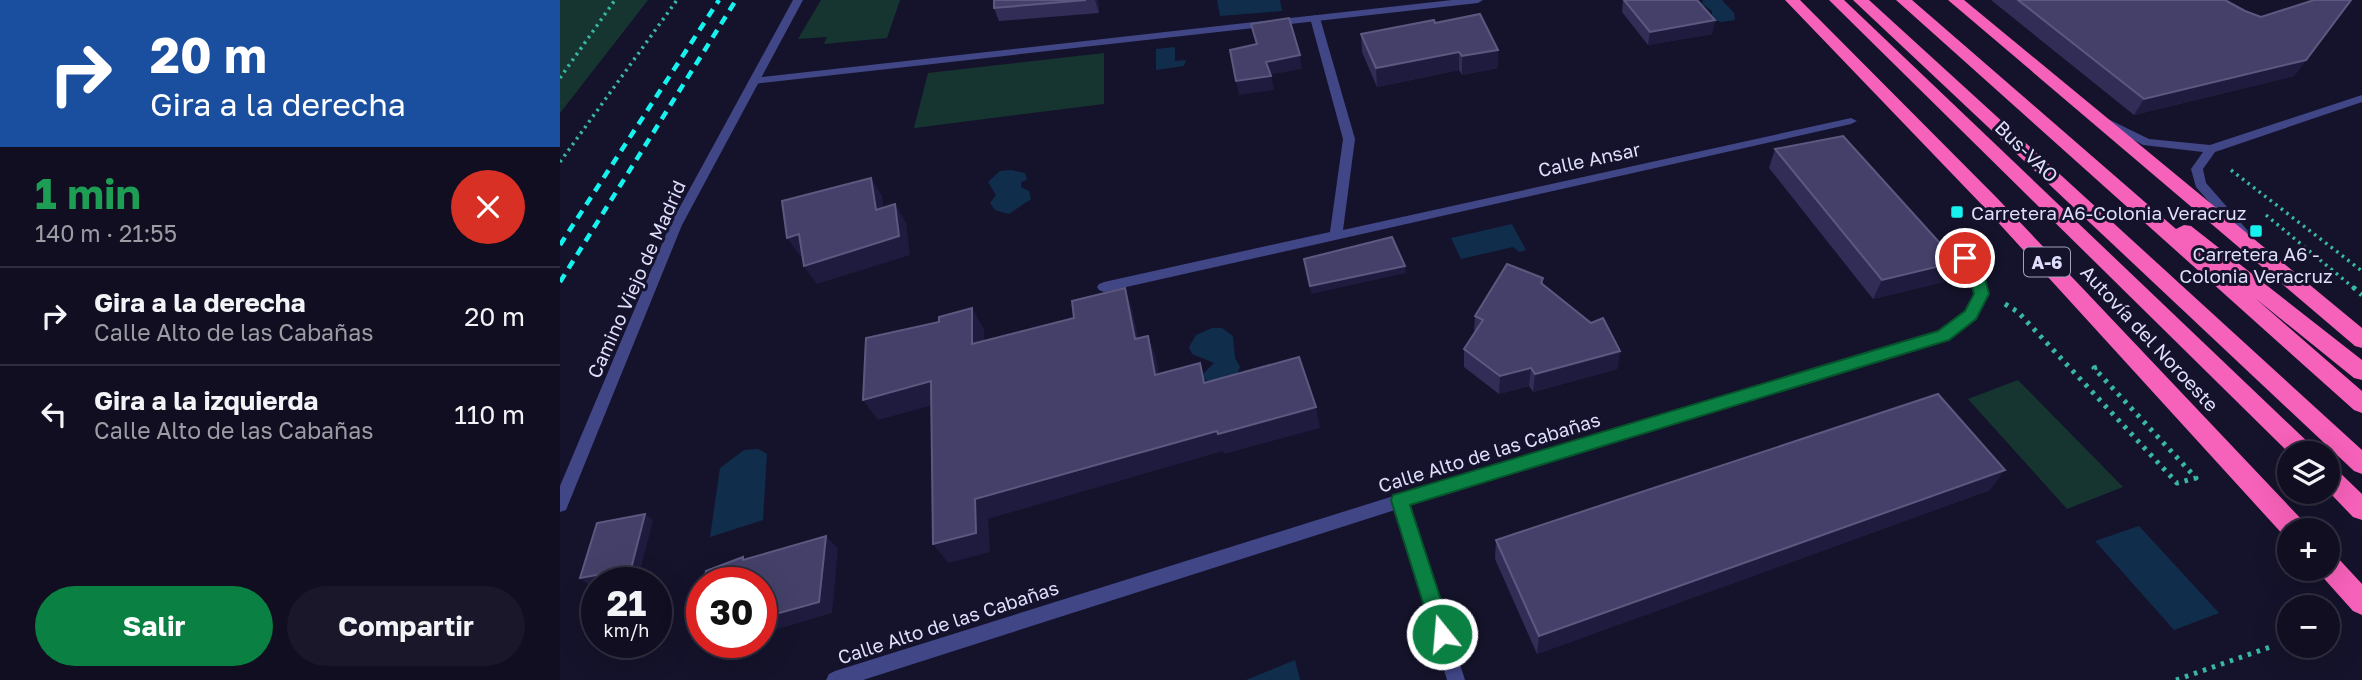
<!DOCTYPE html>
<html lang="es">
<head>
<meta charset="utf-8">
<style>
  :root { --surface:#100e20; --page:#191729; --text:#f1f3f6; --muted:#9c9ca5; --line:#302e3e; --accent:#0b8043 }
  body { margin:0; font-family:"Golos Text",sans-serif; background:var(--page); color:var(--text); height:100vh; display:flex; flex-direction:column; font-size:26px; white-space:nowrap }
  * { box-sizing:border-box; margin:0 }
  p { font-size:23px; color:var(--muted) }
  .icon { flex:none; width:38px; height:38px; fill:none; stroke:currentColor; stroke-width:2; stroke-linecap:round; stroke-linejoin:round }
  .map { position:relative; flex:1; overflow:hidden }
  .side { display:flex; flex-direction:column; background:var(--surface); width:560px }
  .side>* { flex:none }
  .hud { background:#1a4fa0; color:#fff; overflow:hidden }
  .tools { position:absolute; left:1717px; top:441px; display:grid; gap:14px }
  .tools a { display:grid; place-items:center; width:63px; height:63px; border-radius:50%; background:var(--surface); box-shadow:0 7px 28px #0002,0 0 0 2px var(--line); font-size:35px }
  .speed { position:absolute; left:21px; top:567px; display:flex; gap:14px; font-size:35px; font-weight:700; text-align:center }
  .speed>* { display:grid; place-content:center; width:91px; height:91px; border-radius:50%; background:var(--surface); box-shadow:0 7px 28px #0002,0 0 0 2px var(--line); line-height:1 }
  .speed small { font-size:18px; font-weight:400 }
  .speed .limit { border:10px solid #d22; background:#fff; color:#111 }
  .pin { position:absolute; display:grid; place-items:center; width:60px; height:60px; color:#fff; margin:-30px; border:4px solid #fff; border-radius:50%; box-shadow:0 2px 7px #0007 }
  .me { position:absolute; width:77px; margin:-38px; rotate:343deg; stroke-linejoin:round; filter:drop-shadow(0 0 5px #0008) }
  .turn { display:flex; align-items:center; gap:24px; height:147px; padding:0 35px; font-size:32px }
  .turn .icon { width:91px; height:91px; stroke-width:2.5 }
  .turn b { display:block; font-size:49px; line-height:60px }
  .round { display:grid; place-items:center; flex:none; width:74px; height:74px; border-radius:37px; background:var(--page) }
  .headline { display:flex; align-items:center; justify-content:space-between; height:119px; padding:0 35px }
  h1 { font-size:42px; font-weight:700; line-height:52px; color:#1e9e55 }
  .action { display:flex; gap:14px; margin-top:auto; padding:14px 35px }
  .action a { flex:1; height:80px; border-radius:42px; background:var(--accent); color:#fff; font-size:28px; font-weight:700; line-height:80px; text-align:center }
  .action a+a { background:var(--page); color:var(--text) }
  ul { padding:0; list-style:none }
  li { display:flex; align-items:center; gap:21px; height:98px; padding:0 35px; border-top:2px solid var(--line) }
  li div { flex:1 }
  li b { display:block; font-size:26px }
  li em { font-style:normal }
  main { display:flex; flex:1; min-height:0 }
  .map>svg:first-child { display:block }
  .green { fill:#163531 }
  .water { fill:#112d4c }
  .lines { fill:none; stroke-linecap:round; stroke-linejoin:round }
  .path-far1 { stroke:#38b8a2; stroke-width:3.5; stroke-dasharray:2.5 4.5; stroke-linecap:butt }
  .path { stroke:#38b8a2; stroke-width:5; stroke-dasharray:3.5 6; stroke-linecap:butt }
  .service { fill:#414687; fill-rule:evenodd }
  .minor { fill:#414687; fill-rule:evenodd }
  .motorway { fill:#f661b9; fill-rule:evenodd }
  .rail { stroke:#16f2f0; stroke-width:4.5; stroke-dasharray:9 7; stroke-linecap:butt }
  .wall { fill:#312d57 }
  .shaded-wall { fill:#1e1b3e }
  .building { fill:#444069; stroke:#5c5980; stroke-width:2 }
  .route { fill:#0b8043; stroke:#07532c; stroke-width:2 }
  .poi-dot { fill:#16f2f0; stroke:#15132b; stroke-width:2.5 }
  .labels { text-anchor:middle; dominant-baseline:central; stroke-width:6; stroke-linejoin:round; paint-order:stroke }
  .shield { fill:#15132b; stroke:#a2a2be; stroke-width:2 }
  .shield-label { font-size:18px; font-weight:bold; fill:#dfdffd }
  .street-label { font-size:19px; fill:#dfdffd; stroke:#15132b }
  .poi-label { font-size:19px; fill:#dfdffd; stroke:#15132b; text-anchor:start }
</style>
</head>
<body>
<main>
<section class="side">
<div class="hud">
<div class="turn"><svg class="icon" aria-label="right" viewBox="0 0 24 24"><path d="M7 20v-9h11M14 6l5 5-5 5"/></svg><div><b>20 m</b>Gira a la derecha</div></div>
</div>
<div class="headline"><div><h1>1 min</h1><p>140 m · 21:55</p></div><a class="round" style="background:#d93025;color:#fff"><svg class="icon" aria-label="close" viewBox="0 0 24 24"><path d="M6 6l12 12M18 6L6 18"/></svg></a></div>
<ul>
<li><svg class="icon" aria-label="right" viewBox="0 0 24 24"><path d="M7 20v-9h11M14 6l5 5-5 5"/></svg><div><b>Gira a la derecha</b><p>Calle Alto de las Cabañas</p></div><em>20 m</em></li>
<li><svg class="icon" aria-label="left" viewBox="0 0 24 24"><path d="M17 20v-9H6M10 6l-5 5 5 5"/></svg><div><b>Gira a la izquierda</b><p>Calle Alto de las Cabañas</p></div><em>110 m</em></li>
</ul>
<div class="action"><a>Salir</a><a>Compartir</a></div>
</section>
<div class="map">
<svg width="1802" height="680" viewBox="0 0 1802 680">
  <rect width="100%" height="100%" fill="#15132b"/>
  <g class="green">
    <path d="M 0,0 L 88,0 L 0,113 Z"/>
    <path d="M 261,0 L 340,0 L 327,38 L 264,44 L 267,37 L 238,39 Z"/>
    <path d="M 544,53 L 544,104 L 354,128 L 368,73 Z"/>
    <path d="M 1458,380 L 1563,487 L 1507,509 L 1408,399 Z"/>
  </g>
  <g class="water">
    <path d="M 657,0 L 720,0 L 722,11 L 660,16 Z"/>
    <path d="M 1143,0 L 1162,0 L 1174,13 L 1175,20 L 1161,22 L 1152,19 L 1152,11 L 1142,4 Z"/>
    <path d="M 615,47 L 615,61 L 626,60 L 624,66 L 596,70 L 596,49 Z"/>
    <path d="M 451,170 L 465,173 L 467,180 L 461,182 L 461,187 L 469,191 L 471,199 L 449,214 L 435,210 L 430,203 L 436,195 L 428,182 L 440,171 Z"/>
    <path d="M 952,224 L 966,250 L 959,252 L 953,247 L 901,259 L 891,238 Z"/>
    <path d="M 652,328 L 662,328 L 673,336 L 675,358 L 680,367 C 676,382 656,385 643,379 L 643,374 L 654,363 L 632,354 L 629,347 L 636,335 Z"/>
    <path d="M 198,449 L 207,454 L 203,520 L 150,537 L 160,468 L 184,450 Z"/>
    <path d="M 1579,526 L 1659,613 L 1614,630 L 1535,541 Z"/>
    <path d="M 735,660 L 740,680 L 686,680 Z"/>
  </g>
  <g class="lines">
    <g class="path-far1">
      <path d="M 0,78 L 55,0"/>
      <path d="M 0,162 L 117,0"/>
      <path d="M 1671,170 L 1802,271"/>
      <path d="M 1706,215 L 1795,289"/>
    </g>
    <g class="path">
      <path d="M 1793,287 L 1802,295"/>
      <path d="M 1445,304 L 1458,312 L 1617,483 L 1636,478 L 1534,368 L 1541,366"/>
      <path d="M 1616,680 L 1713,646"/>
    </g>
    <path class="service" d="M 892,0 L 923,0 L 918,3 L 193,84 L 188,81 L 193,78 Z"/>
    <g class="minor">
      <path d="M 233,0 L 243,0 L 122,225 L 8,505 L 6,510 L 0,512 L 0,486 L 110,225 Z"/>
      <path d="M 755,15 L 760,18 L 795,139 L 783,230 L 1291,118 L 1297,121 L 1291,124 L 544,292 L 539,290 L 537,287 L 539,284 L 544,282 L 770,232 L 783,139 L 750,18 Z"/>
      <path d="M 1802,95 L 1802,102 L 1655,152 L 1643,169 L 1646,183 L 1688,231 L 1690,234 L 1688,237 L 1680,237 L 1636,187 L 1631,169 L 1643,152 L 1583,145 L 1538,121 L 1544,118 L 1548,119 L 1589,139 L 1650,145 Z"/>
      <path d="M 1405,253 L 1410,255 L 1423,275 L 1428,294 L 1416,319 L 1388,340 L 849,505 L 905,680 L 887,680 L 835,510 L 303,680 L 266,680 L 269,674 L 275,671 L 840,494 L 1378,332 L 1406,312 L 1414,294 L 1410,275 L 1399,258 Z"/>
    </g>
    <g class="motorway">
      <path d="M 1225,0 L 1240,0 L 1438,199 L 1744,522 L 1747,530 L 1729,530 L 1729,539 L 1726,538 L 1424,207 Z"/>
      <path d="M 1269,0 L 1284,0 L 1752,446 L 1755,453 L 1729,453 Z"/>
      <path d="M 1293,0 L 1309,0 L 1802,450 L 1802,474 L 1794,471 Z"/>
      <path d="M 1336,0 L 1352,0 L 1616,229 L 1624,225 L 1631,226 L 1802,360 L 1802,380 L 1794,378 L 1695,298 L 1802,391 L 1802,413 L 1794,410 Z"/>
      <path d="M 1388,0 L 1404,0 L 1802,328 L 1802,348 L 1795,346 Z"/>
      <path d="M 1768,466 L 1776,469 L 1802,494 L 1802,520 L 1793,517 L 1768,491 Z"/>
      <path d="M 1768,554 L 1777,557 L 1802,584 L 1802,615 L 1793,611 L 1759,573 L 1757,569 L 1768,569 Z"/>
    </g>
    <g class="rail">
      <path d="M 0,245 L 159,0"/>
      <path d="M 0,282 L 176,0"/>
    </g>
  </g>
  <g class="wall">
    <path d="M 434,0 L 538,0 L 539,13 L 439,21 L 434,8 Z"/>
    <path d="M 1063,0 L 1137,0 L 1155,20 L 1152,34 L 1088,45 L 1062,12 Z"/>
    <path d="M 1431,0 L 1665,0 L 1685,11 L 1701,17 L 1791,0 L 1734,76 L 1574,115 Z"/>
    <path d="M 801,34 L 938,50 L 938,68 L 902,75 L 899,70 L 817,87 L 802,52 Z"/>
    <path d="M 1215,149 L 1397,262 L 1387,281 L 1313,299 L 1209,168 Z"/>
    <path d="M 983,278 L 983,284 L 1060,351 L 1057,369 L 973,392 L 969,386 L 939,394 L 904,367 L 904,349 L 914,333 L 915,316 Z"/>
    <path d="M 1430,490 L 977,654 L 935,559 L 936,540 Z"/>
  </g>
  <g class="shaded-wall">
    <path d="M 535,0 L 538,0 L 539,13 Z"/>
    <path d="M 1791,0 L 1734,76 L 1574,115 L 1584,99 Z"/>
    <path d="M 1155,20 L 1152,34 L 1088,45 L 1090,32 Z"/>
    <path d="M 938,50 L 938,68 L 902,75 L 902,56 Z"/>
    <path d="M 899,52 L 899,70 L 817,87 L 816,68 Z"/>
    <path d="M 740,55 L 742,69 L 708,75 L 706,62 Z"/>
    <path d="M 711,76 L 714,90 L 679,95 L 676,81 Z"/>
    <path d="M 311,178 L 322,196 L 327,229 L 316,210 Z"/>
    <path d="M 335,204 L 346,223 L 350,255 L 257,284 L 244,266 Z"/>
    <path d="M 239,234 L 252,253 L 240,256 L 227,238 Z"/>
    <path d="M 1397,262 L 1387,281 L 1313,299 L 1322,280 Z"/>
    <path d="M 845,266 L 846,273 L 751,294 L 750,286 Z"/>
    <path d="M 565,288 L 572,309 L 583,360 L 575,339 Z"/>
    <path d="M 412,308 L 424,329 L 424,364 L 412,344 Z"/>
    <path d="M 588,336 L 596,357 L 603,395 L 595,375 Z"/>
    <path d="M 1060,351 L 1057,369 L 973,392 L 975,374 Z"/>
    <path d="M 971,368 L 969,386 L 939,394 L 940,376 Z"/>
    <path d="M 371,381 L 384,402 L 318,420 L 303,400 Z"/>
    <path d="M 756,407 L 760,428 L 664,454 L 663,451 L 428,519 L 430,552 L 388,563 L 373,544 L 415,499 L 657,431 Z"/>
    <path d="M 1445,470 L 1430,490 L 977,654 L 979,636 Z"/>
    <path d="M 85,514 L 93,520 L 79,575 L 29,585 L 20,578 Z"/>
    <path d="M 266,536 L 278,549 L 272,613 L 201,634 L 201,618 Z"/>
    <path d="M 142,635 L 142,642 L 172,642 L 148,649 L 133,638 Z"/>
  </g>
  <g class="building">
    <path d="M 434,0 L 526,0 L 434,8 Z"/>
    <path d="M 1064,0 L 1137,0 L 1155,20 L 1090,32 Z"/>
    <path d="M 1458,0 L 1665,0 L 1685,11 L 1701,17 L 1754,0 L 1791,0 L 1746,60 L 1584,99 Z"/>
    <path d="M 920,14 L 938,50 L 902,56 L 899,52 L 816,68 L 801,34 L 874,20 L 875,23 Z"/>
    <path d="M 729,18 L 740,55 L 706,62 L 711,76 L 676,81 L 670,50 L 697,44 L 691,24 Z"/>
    <path d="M 1283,136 L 1397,262 L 1322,280 L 1215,149 Z"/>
    <path d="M 311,178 L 316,210 L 335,204 L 339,236 L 244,266 L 239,234 L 227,238 L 222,201 Z"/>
    <path d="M 832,237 L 845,266 L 750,286 L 744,259 Z"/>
    <path d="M 947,264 L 983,278 L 981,283 L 1031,323 L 1043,318 L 1060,351 L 975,374 L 971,368 L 940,376 L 904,349 L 923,320 L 915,316 Z"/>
    <path d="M 565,288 L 575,339 L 588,336 L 595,375 L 640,363 L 644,383 L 739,357 L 756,407 L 658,434 L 657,431 L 415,499 L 416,533 L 373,544 L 371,381 L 303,400 L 306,338 L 379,322 L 379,317 L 412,308 L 412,344 L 514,318 L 512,301 Z"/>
    <path d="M 1378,394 L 1445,470 L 979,636 L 936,540 Z"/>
    <path d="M 85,514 L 71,569 L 20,578 L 37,523 Z"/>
    <path d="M 266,536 L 259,602 L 201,618 L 201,583 L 144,583 L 146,571 L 183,557 L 183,560 Z"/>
    <path d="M 142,592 L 142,635 L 133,638 Z"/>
  </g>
  <path class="route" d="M 1405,253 L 1410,254 L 1424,275 L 1429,294 L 1416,319 L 1389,340 L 850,505 L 892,634 L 889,641 L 882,643 L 875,641 L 831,500 L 833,495 L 1378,331 L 1405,311 L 1414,294 L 1409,276 L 1398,258 Z"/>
  <g class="poi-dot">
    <rect x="1390" y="205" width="14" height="14" rx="3.5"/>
    <rect x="1689" y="224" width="14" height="14" rx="3.5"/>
  </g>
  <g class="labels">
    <rect class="shield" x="1464" y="247.5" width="46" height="29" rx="5"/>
    <g class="shield-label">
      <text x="1487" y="262">A-6</text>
    </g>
    <g class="street-label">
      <text transform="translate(1467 151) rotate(44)">Bus-VAO</text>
      <text transform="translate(1029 159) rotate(-12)">Calle Ansar</text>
      <text transform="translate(76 279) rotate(-66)">Camino Viejo de Madrid</text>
      <text transform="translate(1590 338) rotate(47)">Autovía del Noroeste</text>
      <text transform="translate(929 452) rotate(-17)">Calle Alto de las Cabañas</text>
      <text transform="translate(388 622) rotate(-18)">Calle Alto de las Cabañas</text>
    </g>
    <g class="poi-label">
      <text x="1411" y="212">Carretera A6-Colonia Veracruz</text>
      <text x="1696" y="253" text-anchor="middle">Carretera A6 -<tspan x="1696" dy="22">Colonia Veracruz</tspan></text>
    </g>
  </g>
</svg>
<div class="tools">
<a><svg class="icon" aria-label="layers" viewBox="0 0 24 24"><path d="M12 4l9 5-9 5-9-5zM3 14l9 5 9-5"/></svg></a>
<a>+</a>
<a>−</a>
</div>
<div class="speed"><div>21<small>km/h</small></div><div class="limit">30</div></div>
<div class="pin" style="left:1405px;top:258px;background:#d93025"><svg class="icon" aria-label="arrive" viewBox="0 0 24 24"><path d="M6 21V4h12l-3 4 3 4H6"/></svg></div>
<svg class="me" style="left:882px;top:634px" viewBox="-20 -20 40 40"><circle r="17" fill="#0b8043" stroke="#fff" stroke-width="3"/><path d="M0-11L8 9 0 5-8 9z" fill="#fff"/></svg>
</div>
</main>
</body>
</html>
